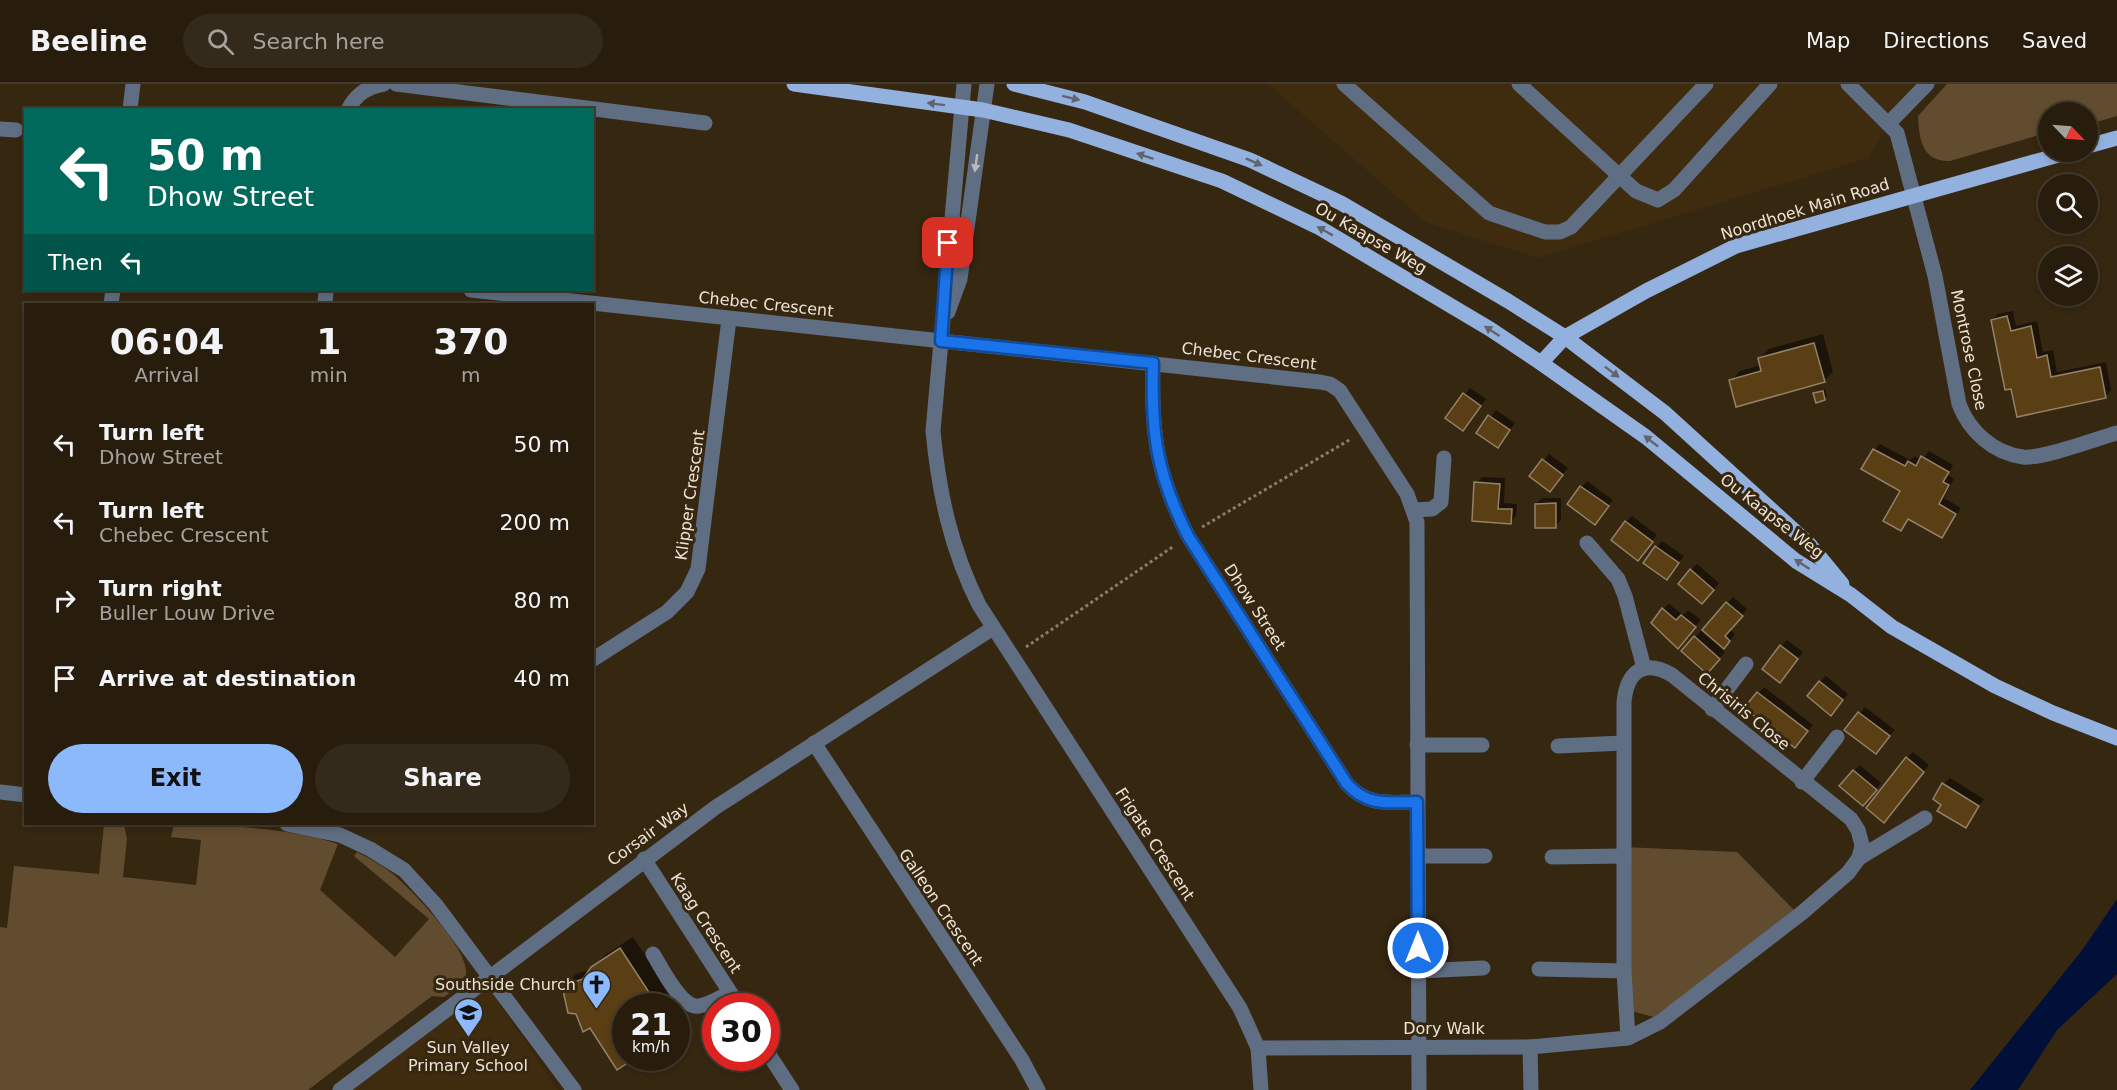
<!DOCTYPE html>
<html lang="en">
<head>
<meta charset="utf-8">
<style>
  :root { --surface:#281d0d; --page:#342a1b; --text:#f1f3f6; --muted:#a5a29d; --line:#443b2e; --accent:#8bb9fc }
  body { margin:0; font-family:"DejaVu Sans",sans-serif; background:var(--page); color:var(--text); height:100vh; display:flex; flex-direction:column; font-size:22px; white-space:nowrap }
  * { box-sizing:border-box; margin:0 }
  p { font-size:20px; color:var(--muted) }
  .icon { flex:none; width:33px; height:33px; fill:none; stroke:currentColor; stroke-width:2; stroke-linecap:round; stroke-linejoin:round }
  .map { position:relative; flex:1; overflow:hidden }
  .panel { position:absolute; left:24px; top:219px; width:570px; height:522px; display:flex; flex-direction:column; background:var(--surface); border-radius:0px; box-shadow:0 3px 9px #0003,0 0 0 2px var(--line) }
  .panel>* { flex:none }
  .banner { position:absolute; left:24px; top:24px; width:570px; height:183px; border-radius:0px; box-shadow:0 3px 9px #0003,0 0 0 2px var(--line); background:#00695c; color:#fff; overflow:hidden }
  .needle { width:39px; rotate:115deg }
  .tools { position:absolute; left:2038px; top:18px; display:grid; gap:12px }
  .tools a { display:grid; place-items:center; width:60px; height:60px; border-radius:50%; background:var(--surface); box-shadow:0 3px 9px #0003,0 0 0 2px var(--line); font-size:30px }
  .speed { position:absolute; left:612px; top:909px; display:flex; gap:12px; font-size:30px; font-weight:700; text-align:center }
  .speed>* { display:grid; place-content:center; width:78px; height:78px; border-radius:50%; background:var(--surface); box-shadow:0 3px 9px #0003,0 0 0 2px var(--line); line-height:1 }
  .speed small { font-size:15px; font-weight:400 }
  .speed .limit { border:9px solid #d22; background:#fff; color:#111 }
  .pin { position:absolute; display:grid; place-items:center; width:51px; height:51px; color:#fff; margin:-26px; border-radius:12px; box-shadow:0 3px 9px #0006 }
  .me { position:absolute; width:66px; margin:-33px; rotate:0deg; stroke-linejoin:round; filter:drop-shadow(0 0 4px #0008) }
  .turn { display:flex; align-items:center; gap:21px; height:126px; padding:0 24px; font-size:27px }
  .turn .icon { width:78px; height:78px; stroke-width:2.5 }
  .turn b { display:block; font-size:42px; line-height:51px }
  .then { display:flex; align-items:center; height:57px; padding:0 24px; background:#0003; gap:12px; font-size:22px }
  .eta { display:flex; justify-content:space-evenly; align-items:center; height:102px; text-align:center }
  .eta b { font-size:36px; font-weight:600; line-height:42px }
  .primary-button { display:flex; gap:12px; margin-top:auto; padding:12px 24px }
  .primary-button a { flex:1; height:69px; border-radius:36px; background:var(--accent); color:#111; font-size:24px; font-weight:600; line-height:69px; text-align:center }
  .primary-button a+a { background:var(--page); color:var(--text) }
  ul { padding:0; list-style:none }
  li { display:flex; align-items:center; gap:18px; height:78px; padding:0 24px }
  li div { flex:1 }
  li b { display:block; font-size:22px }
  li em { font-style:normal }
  header { display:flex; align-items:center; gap:36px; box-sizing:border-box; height:84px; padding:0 30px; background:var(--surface); border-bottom:2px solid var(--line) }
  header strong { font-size:28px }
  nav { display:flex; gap:33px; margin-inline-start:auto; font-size:21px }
  .search { width:420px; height:54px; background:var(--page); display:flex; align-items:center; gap:15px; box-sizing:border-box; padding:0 21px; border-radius:33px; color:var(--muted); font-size:22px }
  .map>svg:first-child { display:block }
  .built { fill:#3f2c0f }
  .green { fill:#614c2f }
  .water { fill:#001039 }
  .shadow { fill:#0007 }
  .building { fill:#5a3e14; stroke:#938169; stroke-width:1.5 }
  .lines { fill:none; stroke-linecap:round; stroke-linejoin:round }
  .path { stroke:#8a7d6b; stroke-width:3; stroke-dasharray:3 3; stroke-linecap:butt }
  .minor { stroke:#5f6e83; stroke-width:15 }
  .major { stroke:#93b1de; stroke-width:15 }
  .oneway { fill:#60656d }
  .oneway2 { fill:#bbbab9 }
  .route-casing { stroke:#114b97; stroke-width:15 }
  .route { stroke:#1a73e8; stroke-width:10 }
  .labels { text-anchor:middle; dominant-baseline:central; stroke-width:6; stroke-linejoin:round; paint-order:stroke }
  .street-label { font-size:16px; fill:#ede3d6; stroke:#362711 }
  .poi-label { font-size:16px; fill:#ede3d6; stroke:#362711; text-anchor:end }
</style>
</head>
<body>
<header>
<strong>Beeline</strong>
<div class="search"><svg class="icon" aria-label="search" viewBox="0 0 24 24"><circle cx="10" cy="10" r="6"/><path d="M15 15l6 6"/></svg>Search here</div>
<nav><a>Map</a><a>Directions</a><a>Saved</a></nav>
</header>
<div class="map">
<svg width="2117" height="1006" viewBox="0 0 2117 1006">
  <rect width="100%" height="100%" fill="#362711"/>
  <g class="built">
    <path d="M 1268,0 L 1927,0 L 1889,39 L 1869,74 L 1537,174 L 1426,138 Z"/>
    <path d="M 486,900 L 558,1006 L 343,1006 Z"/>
  </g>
  <g class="green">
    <path d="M 1947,0 L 2117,0 L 2117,32 L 2090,40 L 2088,28 L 2049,28 L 2049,48 L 2046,49 L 1950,77 C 1922,78 1919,55 1918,32 Z"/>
    <path d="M 104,740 L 124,740 L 127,755 L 123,793 L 196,801 L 201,756 L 171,753 L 174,740 C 219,740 295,745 338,760 L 320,806 L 395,873 L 429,835 L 354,772 L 357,768 C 370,774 381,781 393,790 C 411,805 470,866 466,890 C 464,901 452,907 444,913 L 432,912 L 308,1006 L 0,1006 L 0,843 L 7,844 L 14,782 L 99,790 Z"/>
    <path d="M 1624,763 L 1737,768 L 1798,830 L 1654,933 L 1627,926 Z"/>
  </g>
  <path class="water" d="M 2117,815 L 2117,890 L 2057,946 L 2018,1006 L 1970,1006 L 2083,865 Z"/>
  <g class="shadow">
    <path d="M 2013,227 L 2016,242 L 2037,237 L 2043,268 L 2053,266 L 2057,288 L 2106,278 L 2111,306 L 2105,313 L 2012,303 L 1992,236 L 1998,230 Z"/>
    <path d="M 1823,250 L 1833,288 L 1824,297 L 1731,297 L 1740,287 L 1761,281 L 1760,274 L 1769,265 Z"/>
    <path d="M 1470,304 L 1486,315 L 1469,339 L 1447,333 Z"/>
    <path d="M 1825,305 L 1827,312 L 1824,315 L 1815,310 Z"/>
    <path d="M 1496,326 L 1515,339 L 1498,362 L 1478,349 Z"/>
    <path d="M 1880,360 L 1910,376 L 1915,372 L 1921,376 L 1929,367 L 1953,381 L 1948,391 L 1954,395 L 1944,414 L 1961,424 L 1942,453 L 1909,435 L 1901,445 L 1902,406 L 1874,366 Z"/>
    <path d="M 1549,370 L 1568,384 L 1550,406 L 1531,392 Z"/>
    <path d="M 1482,393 L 1505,394 L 1504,419 L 1517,420 L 1516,432 L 1510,438 L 1474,436 L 1476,399 Z"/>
    <path d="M 1587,397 L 1613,416 L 1595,439 L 1582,403 Z"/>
    <path d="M 1542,414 L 1561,414 L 1561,436 L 1555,442 L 1536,420 Z"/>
    <path d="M 1632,432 L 1657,451 L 1644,469 L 1626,438 Z"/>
    <path d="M 1662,457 L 1684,472 L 1667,494 L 1645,478 Z"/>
    <path d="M 1697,480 L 1719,499 L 1708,513 L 1691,486 Z"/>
    <path d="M 1733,513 L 1747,525 L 1730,546 L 1735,550 L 1730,557 L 1704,546 Z"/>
    <path d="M 1669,520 L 1683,531 L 1688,526 L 1701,536 L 1678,563 L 1665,553 L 1667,550 L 1663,525 Z"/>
    <path d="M 1701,547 L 1725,568 L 1713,582 L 1695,553 Z"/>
    <path d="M 1787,556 L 1803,568 L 1780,597 L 1781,562 Z"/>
    <path d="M 1826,592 L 1848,610 L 1837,624 L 1820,598 Z"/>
    <path d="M 1764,603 L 1813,641 L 1801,656 L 1746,624 Z"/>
    <path d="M 1865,623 L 1895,646 L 1876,668 L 1846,645 Z"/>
    <path d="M 1913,668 L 1929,681 L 1890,731 L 1907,674 Z"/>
    <path d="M 1860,681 L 1881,699 L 1869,714 L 1854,687 Z"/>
    <path d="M 1950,694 L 1984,715 L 1966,742 L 1943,720 L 1944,700 Z"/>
    <path d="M 633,853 L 686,933 L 676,943 L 676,922 L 626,922 L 626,974 L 632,974 L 617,983 L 564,903 L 576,890 L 591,885 L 605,871 Z"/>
  </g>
  <g class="building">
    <path d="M 2007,232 L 2011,247 L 2031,242 L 2037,274 L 2047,271 L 2051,293 L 2100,283 L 2106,314 L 2017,333 L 2011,305 L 2005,306 L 1991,236 Z"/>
    <path d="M 1814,259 L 1825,298 L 1736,323 L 1729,296 L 1761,287 L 1758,274 Z"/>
    <path d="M 1823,307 L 1825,316 L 1816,319 L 1813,309 Z"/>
    <path d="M 1463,309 L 1481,322 L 1463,347 L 1445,334 Z"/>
    <path d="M 1488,331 L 1510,346 L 1498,364 L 1476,349 Z"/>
    <path d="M 1873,365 L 1905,382 L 1908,377 L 1916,382 L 1921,372 L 1949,388 L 1943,398 L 1949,401 L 1939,420 L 1956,430 L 1942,454 L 1908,435 L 1901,447 L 1883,437 L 1900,407 L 1861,385 Z"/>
    <path d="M 1542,375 L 1563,391 L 1550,408 L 1529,392 Z"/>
    <path d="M 1474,398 L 1500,400 L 1498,425 L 1512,425 L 1511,440 L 1472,437 Z"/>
    <path d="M 1580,402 L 1609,422 L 1595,441 L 1567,420 Z"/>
    <path d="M 1556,419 L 1556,444 L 1535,444 L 1535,420 Z"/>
    <path d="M 1625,437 L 1653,458 L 1638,477 L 1611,456 Z"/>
    <path d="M 1655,462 L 1679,479 L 1667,496 L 1643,479 Z"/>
    <path d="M 1690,485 L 1714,506 L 1702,520 L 1678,500 Z"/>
    <path d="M 1726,518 L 1743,532 L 1725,552 L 1730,557 L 1724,565 L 1702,546 Z"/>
    <path d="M 1662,524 L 1676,536 L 1681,531 L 1696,543 L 1678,565 L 1651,539 Z"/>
    <path d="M 1694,552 L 1720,575 L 1707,590 L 1681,567 Z"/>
    <path d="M 1780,561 L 1798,575 L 1780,599 L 1762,585 Z"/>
    <path d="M 1819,597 L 1843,616 L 1831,632 L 1807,612 Z"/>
    <path d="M 1757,608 L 1808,647 L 1795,664 L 1744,624 Z"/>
    <path d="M 1858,628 L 1890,652 L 1876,670 L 1844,646 Z"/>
    <path d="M 1906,673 L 1924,688 L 1884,739 L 1866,724 Z"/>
    <path d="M 1853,686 L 1877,706 L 1863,722 L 1839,702 Z"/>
    <path d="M 1942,699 L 1979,722 L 1966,744 L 1937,727 L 1941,721 L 1933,715 Z"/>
    <path d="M 620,864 L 658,922 L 626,922 L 626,974 L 635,974 L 617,986 L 590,944 L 583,948 L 576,930 L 568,929 L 562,902 L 583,895 L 591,883 Z"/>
  </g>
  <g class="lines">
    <g class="path">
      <path d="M 1202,443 L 1351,355"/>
      <path d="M 1026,563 L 1174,462"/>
    </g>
    <g class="minor">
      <path d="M 396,0 L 705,39"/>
      <path d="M 964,0 L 933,347 C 939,410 951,465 979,521 L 1240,924 L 1258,964 L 1261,1006"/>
      <path d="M 1344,0 L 1489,129 L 1545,148 L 1560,148 L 1571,143 L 1706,0"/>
      <path d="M 1519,0 L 1636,107 L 1658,116 L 1674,106 L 1770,0"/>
      <path d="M 1848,0 L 1897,49 L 1935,192 L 1959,320 C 1969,347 1993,369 2023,373 C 2043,375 2095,355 2117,349"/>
      <path d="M 130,26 L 133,0"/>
      <path d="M 348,26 C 356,10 367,3 384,0"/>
      <path d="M 1889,39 L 1927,0"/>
      <path d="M 0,45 L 16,46"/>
      <path d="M 471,206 L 1320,298 L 1330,300 L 1340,307 L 1407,410 L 1417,438 L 1419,1006"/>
      <path d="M 111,220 L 113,206"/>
      <path d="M 325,220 L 326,206"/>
      <path d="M 948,228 L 960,195 L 987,0"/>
      <path d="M 1153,279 C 1151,348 1156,389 1188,452 L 1347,700 C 1368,723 1389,718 1417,718"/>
      <path d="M 1414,426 L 1432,425 L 1441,418 L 1444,374"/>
      <path d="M 1587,459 L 1618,495 L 1625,512 L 1644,584"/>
      <path d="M 592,576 L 667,528 L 687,508 L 698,485 L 729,235"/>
      <path d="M 1712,625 L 1746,580"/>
      <path d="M 814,659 L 1022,976 L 1038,1006"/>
      <path d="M 1417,661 L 1482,661"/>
      <path d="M 1558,662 L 1623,659"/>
      <path d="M 1802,698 L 1837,653"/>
      <path d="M 0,708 L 26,711"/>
      <path d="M 287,740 L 340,751 L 370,765 L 404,786 L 436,821 L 574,1006"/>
      <path d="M 1418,772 L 1485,772"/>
      <path d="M 1552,773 L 1624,772"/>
      <path d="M 1859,774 L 1925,734"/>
      <path d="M 644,775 L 739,922"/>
      <path d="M 653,870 C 662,884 681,925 699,922 C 709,921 720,913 730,909"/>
      <path d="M 1539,885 L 1624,887"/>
      <path d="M 1418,887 L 1483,884"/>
      <path d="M 1530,963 L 1531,1006"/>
      <path d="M 1258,964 L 1530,963 L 1628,954 L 1660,938 L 1803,828 L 1848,789 L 1859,774 L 1862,761 L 1858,746 L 1851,735 L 1672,591 C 1644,575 1627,587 1624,618 L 1624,887 L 1628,954"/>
      <path d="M 766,966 L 792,1006"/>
      <path d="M 340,1006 L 716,723 L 993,544"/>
    </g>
    <g class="major">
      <path d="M 794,0 L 983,26 L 1069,46 L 1222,97 L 1320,144 L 1490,245 L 1541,279 L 1646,353 L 1796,477 L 1851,511 L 1892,543 L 1995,602 L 2053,629 L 2117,654"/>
      <path d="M 1014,0 L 1085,18 L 1250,76 L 1341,119 L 1508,217 L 1565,253 L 1665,329 L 1809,460 L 1842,500"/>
      <path d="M 2088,62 L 2117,54"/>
      <path d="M 1541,279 L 1565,253 L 1646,207 L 1736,162 L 2069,68"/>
    </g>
  </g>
  <defs><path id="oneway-solid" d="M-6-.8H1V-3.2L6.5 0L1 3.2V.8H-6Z" transform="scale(1.5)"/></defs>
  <g class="oneway">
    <use href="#oneway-solid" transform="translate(1071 14) rotate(14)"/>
    <use href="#oneway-solid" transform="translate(936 20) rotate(-173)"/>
    <use href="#oneway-solid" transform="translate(1145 72) rotate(-162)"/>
    <use href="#oneway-solid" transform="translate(1254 78) rotate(24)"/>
    <use href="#oneway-solid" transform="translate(1325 147) rotate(-151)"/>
    <use href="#oneway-solid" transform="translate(1492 247) rotate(-147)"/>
    <use href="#oneway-solid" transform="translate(1612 288) rotate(37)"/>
    <use href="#oneway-solid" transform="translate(1651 357) rotate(-142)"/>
    <use href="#oneway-solid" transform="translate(1802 480) rotate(-147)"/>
  </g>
  <use class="oneway2" href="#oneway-solid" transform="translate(976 79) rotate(98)"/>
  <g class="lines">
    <defs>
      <path id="route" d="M 948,159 L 941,257 L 1153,279 C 1151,348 1156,389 1188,452 L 1347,700 C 1368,723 1389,718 1417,718 L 1418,864"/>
    </defs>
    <use href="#route" class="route-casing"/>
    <use href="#route" class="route"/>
  </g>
  <defs>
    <symbol id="church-pin" viewBox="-11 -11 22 30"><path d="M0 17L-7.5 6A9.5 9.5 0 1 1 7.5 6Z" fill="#8bb9fc" stroke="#362711"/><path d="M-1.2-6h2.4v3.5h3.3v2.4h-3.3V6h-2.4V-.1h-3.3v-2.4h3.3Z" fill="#111"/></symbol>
    <symbol id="school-pin" viewBox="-11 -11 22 30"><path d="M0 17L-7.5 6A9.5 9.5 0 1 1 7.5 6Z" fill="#8bb9fc" stroke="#362711"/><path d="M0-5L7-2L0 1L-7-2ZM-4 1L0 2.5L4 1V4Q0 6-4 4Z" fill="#111"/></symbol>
  </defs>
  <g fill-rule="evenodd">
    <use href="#church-pin" x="580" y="884" width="33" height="45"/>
    <use href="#school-pin" x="452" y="912" width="33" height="45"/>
  </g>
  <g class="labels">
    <g class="street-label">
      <text transform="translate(1805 125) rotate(-17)">Noordhoek Main Road</text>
      <text transform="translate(1371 154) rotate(30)">Ou Kaapse Weg</text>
      <text transform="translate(766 220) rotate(6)">Chebec Crescent</text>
      <text transform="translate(1969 266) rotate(78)">Montrose Close</text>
      <text transform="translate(1249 272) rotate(7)">Chebec Crescent</text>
      <text transform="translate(690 411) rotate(-82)">Klipper Crescent</text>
      <text transform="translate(1772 432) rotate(38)">Ou Kaapse Weg</text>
      <text transform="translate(1255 523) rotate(57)">Dhow Street</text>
      <text transform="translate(1744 627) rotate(39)">Chrisiris Close</text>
      <text transform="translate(648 750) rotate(-36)">Corsair Way</text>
      <text transform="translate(1155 760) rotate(57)">Frigate Crescent</text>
      <text transform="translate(941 823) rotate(56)">Galleon Crescent</text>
      <text transform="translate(706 839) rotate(57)">Kaag Crescent</text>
      <text x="1444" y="944">Dory Walk</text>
    </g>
    <g class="poi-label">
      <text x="576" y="900">Southside Church</text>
      <text x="468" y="963" text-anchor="middle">Sun Valley<tspan x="468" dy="18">Primary School</tspan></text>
    </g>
  </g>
</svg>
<div class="tools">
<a><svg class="needle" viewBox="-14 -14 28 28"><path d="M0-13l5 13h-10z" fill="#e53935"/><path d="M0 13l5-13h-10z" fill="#a5a29d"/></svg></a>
<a><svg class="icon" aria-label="search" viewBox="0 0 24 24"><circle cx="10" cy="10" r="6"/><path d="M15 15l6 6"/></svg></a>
<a><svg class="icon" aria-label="layers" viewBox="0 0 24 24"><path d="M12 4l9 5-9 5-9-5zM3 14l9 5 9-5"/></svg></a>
</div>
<div class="speed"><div>21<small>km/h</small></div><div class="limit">30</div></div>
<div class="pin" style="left:948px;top:159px;background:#d93025"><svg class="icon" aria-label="arrive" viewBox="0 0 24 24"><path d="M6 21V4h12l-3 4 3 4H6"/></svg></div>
<svg class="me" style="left:1418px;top:864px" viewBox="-20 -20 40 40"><circle r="17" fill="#1a73e8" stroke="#fff" stroke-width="3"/><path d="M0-11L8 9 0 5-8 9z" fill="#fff"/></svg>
<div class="banner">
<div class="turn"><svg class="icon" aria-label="left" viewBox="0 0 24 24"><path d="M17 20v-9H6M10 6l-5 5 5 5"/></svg><div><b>50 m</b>Dhow Street</div></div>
<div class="then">Then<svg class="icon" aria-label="left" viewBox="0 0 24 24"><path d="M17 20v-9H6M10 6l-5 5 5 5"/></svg></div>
</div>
<section class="panel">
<div class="eta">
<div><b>06:04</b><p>Arrival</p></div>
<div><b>1</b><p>min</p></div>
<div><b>370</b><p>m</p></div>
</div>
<ul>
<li><svg class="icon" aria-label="left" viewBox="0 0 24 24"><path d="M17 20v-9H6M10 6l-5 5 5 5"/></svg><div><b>Turn left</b><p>Dhow Street</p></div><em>50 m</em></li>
<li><svg class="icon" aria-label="left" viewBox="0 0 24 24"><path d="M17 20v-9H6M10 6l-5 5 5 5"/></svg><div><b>Turn left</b><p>Chebec Crescent</p></div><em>200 m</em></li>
<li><svg class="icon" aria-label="right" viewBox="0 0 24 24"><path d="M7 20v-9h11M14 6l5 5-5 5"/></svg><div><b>Turn right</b><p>Buller Louw Drive</p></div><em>80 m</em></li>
<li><svg class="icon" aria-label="arrive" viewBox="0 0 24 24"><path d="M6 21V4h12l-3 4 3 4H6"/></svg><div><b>Arrive at destination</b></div><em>40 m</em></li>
</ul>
<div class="primary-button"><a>Exit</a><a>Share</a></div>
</section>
</div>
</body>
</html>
